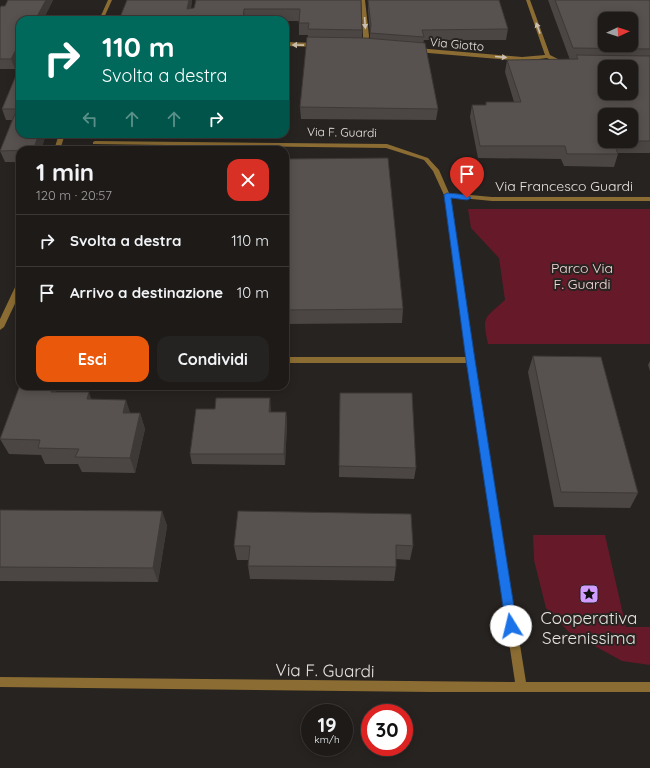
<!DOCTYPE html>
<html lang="it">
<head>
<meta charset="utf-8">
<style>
  :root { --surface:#1d1a18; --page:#252321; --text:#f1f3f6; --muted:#a0a1a2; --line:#3b3837; --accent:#ea580c }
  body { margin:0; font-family:Quicksand,sans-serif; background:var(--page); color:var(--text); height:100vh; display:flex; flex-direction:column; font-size:15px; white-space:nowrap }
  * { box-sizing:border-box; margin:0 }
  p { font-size:13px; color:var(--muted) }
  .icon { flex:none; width:22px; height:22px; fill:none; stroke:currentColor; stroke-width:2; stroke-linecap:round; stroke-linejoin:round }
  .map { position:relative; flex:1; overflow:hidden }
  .side { position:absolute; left:16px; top:146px; width:273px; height:244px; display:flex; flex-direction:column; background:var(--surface); border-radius:12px; box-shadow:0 2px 10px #0003,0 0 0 1px var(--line) }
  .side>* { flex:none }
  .banner { position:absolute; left:16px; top:16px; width:273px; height:122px; border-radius:12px; box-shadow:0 2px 10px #0003,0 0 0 1px var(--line); background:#00695c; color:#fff; overflow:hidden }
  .needle { width:26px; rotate:87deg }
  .buttons { position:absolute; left:598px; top:12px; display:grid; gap:8px }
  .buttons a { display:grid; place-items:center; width:40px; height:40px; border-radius:8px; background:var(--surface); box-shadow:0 2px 10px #0003,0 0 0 1px var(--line); font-size:20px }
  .speed { position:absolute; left:301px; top:704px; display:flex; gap:8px; font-size:20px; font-weight:700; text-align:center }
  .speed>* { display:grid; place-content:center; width:52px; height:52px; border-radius:50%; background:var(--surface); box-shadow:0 2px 10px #0003,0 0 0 1px var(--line); line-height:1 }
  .speed small { font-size:10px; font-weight:400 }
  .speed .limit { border:6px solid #d22; background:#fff; color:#111 }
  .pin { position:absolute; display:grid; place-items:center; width:34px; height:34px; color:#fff; margin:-41px -17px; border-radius:50% 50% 50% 0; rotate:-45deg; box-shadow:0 0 4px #0007 }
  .pin .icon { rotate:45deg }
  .me { position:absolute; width:44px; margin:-22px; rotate:351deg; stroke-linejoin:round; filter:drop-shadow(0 0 3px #0008) }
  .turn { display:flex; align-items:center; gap:14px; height:84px; padding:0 20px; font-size:18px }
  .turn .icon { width:52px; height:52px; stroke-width:2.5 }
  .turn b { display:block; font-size:28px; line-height:34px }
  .lanes { display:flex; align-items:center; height:38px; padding:0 20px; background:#0003; justify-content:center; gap:20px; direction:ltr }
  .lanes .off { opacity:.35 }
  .round { display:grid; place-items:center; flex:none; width:42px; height:42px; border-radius:12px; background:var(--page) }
  .headline { display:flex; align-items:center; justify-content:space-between; height:68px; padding:0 20px }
  h1 { font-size:24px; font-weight:700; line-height:30px }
  .cta { display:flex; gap:8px; margin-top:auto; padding:8px 20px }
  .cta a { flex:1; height:46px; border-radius:12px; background:var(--accent); color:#fff; font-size:16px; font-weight:700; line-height:46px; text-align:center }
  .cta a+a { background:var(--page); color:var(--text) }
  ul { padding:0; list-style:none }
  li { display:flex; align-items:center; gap:12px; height:52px; padding:0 20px; border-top:1px solid var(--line) }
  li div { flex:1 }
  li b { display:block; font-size:15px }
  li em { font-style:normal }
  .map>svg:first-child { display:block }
  .green { fill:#661928 }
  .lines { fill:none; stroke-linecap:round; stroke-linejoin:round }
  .minor { fill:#8b6c33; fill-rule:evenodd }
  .wall { fill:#4b4644 }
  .shaded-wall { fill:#3d3937 }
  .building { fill:#57514f; stroke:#3d3937; fill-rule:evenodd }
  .oneway { fill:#cbbfad }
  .route { fill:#1a73e8; stroke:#114b97 }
  .labels { text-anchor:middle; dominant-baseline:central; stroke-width:4; stroke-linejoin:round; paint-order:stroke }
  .far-street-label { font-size:12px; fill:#e6e3e1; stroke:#272320 }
  .street-label { font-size:14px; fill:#e6e3e1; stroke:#272320 }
  .park-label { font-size:14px; fill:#f4d8d9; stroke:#272320 }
  .near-poi-label { font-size:17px; fill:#e6e3e1; stroke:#272320 }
  .near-street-label { font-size:17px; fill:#e6e3e1; stroke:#272320 }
</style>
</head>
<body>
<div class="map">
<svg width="650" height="768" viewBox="0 0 650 768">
  <rect width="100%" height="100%" fill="#272320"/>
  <g class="green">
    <path d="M 468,209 L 650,209 L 650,344 L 488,344 C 482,316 484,319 505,300 L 499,258 L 471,228 Z"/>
    <path d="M 533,535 L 605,535 L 626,627 L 650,627 L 650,665 L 622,661 L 569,632 L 546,608 L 534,560 Z"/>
  </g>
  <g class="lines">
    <g class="minor">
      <path d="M 108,0 L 112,0 L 103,20 L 99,20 Z"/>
      <path d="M 361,0 L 365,0 L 369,36 L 368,46 L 365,48 L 362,46 L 363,36 Z"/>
      <path d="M 526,0 L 530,0 L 550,55 L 562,61 L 567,62 L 567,64 L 559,64 L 547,58 L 522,61 L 417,52 L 414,50 L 417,48 L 522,57 L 545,55 Z"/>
      <path d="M 285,42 L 316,43 L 319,45 L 316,47 L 285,46 Z"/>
      <path d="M 59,134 L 65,134 L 60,150 L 54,150 Z"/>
      <path d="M 95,141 L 387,144 L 428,158 L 439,170 L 449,193 L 492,197 L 650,197 L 650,201 L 492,201 L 451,197 L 474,360 L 526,682 L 650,682 L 650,692 L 431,692 L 0,687 L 0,677 L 515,682 L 467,363 L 285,363 L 285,357 L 466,357 L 444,195 L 433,171 L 424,160 L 386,148 L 93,144 L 93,142 Z"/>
      <path d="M 17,283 L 20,283 L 20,293 L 4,327 L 0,330 L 0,319 Z"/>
    </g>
  </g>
  <g class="wall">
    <path d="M 8,0 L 53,0 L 43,20 L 20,20 L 20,59 L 15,69 L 0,69 L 0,8 L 5,6 Z"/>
    <path d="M 127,0 L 192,0 L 191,9 L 361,0 L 362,30 L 362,38 L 370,39 L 370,33 L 368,10 L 368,0 L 508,29 L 506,40 L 424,40 L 423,43 L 438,109 L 436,120 L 301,119 L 300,107 L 308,37 L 308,35 L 299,35 L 299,21 L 285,21 L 285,20 L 119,20 Z"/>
    <path d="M 548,0 L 650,0 L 650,153 L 618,153 L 618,154 L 614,167 L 564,166 L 561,159 L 478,158 L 470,117 L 472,105 L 486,105 L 514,102 L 505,72 L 507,60 L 570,60 Z"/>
    <path d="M 17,73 L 20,134 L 46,134 L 41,150 L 20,150 L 20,162 L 5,162 L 0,151 L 12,120 L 6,120 L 2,109 Z"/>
    <path d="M 285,159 L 403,309 L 402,323 L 285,324 Z"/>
    <path d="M 533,356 L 638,493 L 630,508 L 554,507 L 528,372 Z"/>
    <path d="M 650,361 L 650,371 L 648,365 Z"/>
    <path d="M 20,386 L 53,386 L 56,392 L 91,399 L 130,413 L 140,413 L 145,429 L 135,473 L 82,472 L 78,464 L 45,464 L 41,455 L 9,454 L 0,439 Z"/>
    <path d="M 340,393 L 416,468 L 414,479 L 339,477 Z"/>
    <path d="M 271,409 L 271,412 L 286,412 L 287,424 L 285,465 L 192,464 L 190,454 Z"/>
    <path d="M 0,510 L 162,511 L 167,526 L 158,582 L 0,581 Z"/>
    <path d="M 238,511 L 413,546 L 410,560 L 396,559 L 396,567 L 394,581 L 250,579 L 248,566 L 249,560 L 237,560 L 234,546 Z"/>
  </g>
  <g class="shaded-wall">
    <path d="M 46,0 L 53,0 L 43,20 L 35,20 Z"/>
    <path d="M 189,0 L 192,0 L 189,20 L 187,9 Z"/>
    <path d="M 244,9 L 245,20 L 243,20 Z"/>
    <path d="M 20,42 L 20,59 L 15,69 L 11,59 Z"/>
    <path d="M 39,134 L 46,134 L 41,150 L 33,150 Z"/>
    <path d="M 52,386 L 53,386 L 59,400 L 51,392 Z"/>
    <path d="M 89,392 L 94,408 L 87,399 Z"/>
    <path d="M 270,398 L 271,409 L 270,424 L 269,412 Z"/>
    <path d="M 126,400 L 131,415 L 123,413 Z"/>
    <path d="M 286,412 L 287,424 L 285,465 L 284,454 Z"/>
    <path d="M 140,413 L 145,429 L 135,473 L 130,458 Z"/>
    <path d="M 162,511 L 167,526 L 158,582 L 153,568 Z"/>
  </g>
  <g class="building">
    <path d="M 8,0 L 46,0 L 35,20 L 20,20 L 20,42 L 11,59 L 0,59 L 0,8 L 1,6 L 5,6 Z"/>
    <path d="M 127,0 L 189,0 L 187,9 L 194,8 L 196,0 L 361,0 L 362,30 L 308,29 L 309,23 L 299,23 L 300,9 L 244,9 L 243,20 L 119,20 Z"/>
    <path d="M 368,0 L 499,0 L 508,29 L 422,30 L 424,37 L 370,33 L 371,25 Z"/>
    <path d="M 555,0 L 650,0 L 650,49 L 573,48 ZM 605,19 L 631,19 L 631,45 L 605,45 Z"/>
    <path d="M 307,37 L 365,38 L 425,43 L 438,109 L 300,107 Z"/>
    <path d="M 576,55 L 650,56 L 650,141 L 631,141 L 631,115 L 605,115 L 605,141 L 613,141 L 618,154 L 567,154 L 565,146 L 480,146 L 472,105 L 486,105 L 486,102 L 521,102 L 507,60 L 578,59 ZM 605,67 L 631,67 L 631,93 L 605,93 Z"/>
    <path d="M 17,73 L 20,73 L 20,134 L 39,134 L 33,150 L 0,151 L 17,109 L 2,109 Z"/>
    <path d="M 388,158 L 403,309 L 285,310 L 285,159 Z"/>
    <path d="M 533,356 L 601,357 L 638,493 L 561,492 Z"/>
    <path d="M 20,385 L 20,386 L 52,386 L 51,392 L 89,392 L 87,399 L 126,400 L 123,413 L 140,413 L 130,458 L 75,457 L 79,449 L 38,448 L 40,440 L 0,439 Z"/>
    <path d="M 340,393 L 412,393 L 416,468 L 339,466 Z"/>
    <path d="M 216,398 L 270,398 L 269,412 L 286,412 L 284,454 L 190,454 L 196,409 L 215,409 Z"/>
    <path d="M 0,510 L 162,511 L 153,568 L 0,567 Z"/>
    <path d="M 238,511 L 411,514 L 413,546 L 396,545 L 396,567 L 248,566 L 250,546 L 234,546 Z"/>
  </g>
  <defs><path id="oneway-solid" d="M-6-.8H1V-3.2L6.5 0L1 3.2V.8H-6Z"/></defs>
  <g class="oneway">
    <use href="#oneway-solid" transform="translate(365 23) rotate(86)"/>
    <use href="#oneway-solid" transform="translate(538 28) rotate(-110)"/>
    <use href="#oneway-solid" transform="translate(298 45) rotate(-179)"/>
    <use href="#oneway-solid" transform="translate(501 57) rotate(5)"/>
  </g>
  <path class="route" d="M 447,193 L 467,195 L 471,198 L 467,200 L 451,198 L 475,360 L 517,626 L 515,630 L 511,632 L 507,630 L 506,626 L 466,360 L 444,195 Z"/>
  <defs>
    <symbol id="sight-square" viewBox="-11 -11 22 22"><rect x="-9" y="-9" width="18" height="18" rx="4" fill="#d19dfe" stroke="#272320"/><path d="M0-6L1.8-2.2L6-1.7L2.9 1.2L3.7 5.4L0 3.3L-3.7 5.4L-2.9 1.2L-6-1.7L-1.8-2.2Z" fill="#111"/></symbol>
  </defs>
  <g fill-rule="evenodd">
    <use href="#sight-square" x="578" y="583" width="22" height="22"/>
  </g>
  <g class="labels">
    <g class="far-street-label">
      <text transform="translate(457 44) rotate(5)">Via Giotto</text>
      <text transform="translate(342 132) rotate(1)">Via F. Guardi</text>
    </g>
    <g class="street-label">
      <text x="564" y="186">Via Francesco Guardi</text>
    </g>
    <g class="park-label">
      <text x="582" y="268">Parco Via<tspan x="582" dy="16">F. Guardi</tspan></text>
    </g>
    <g class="near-poi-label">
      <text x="589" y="617">Cooperativa<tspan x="589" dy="20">Serenissima</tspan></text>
    </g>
    <g class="near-street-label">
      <text transform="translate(325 670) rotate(1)">Via F. Guardi</text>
    </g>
  </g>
</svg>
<div class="buttons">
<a><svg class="needle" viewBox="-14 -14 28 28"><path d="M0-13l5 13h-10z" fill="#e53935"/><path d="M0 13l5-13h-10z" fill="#a0a1a2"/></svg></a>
<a><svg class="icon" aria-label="search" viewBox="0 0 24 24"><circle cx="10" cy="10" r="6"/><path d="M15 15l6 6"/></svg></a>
<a><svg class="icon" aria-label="layers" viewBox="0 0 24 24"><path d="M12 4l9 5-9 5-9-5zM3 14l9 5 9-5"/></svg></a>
</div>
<div class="speed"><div>19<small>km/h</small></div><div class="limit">30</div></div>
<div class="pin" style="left:467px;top:198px;background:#d93025"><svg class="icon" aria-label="arrive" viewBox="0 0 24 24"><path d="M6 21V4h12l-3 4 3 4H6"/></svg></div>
<svg class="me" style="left:511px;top:626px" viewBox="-20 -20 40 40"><circle r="19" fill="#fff"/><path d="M0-13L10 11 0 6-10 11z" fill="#1a73e8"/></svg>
<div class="banner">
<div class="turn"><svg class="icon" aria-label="right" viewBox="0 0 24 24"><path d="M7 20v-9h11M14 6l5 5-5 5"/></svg><div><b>110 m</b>Svolta a destra</div></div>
<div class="lanes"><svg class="icon off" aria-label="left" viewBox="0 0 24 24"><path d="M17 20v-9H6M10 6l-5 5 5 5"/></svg><svg class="icon off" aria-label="ahead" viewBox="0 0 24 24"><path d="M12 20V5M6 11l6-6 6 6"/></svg><svg class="icon off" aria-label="ahead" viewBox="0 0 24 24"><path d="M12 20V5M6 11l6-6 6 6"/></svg><svg class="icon" aria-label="right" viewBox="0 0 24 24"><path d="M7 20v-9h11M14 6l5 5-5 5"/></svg></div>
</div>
<section class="side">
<div class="headline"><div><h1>1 min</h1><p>120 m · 20:57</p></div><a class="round" style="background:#d93025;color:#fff"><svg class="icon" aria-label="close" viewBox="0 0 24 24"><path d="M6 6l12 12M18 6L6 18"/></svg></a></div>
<ul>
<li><svg class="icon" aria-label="right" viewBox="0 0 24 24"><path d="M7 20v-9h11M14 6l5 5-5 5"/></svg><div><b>Svolta a destra</b></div><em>110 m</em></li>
<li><svg class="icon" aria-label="arrive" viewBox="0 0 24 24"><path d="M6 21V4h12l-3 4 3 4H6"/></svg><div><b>Arrivo a destinazione</b></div><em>10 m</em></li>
</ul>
<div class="cta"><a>Esci</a><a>Condividi</a></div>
</section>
</div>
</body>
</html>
